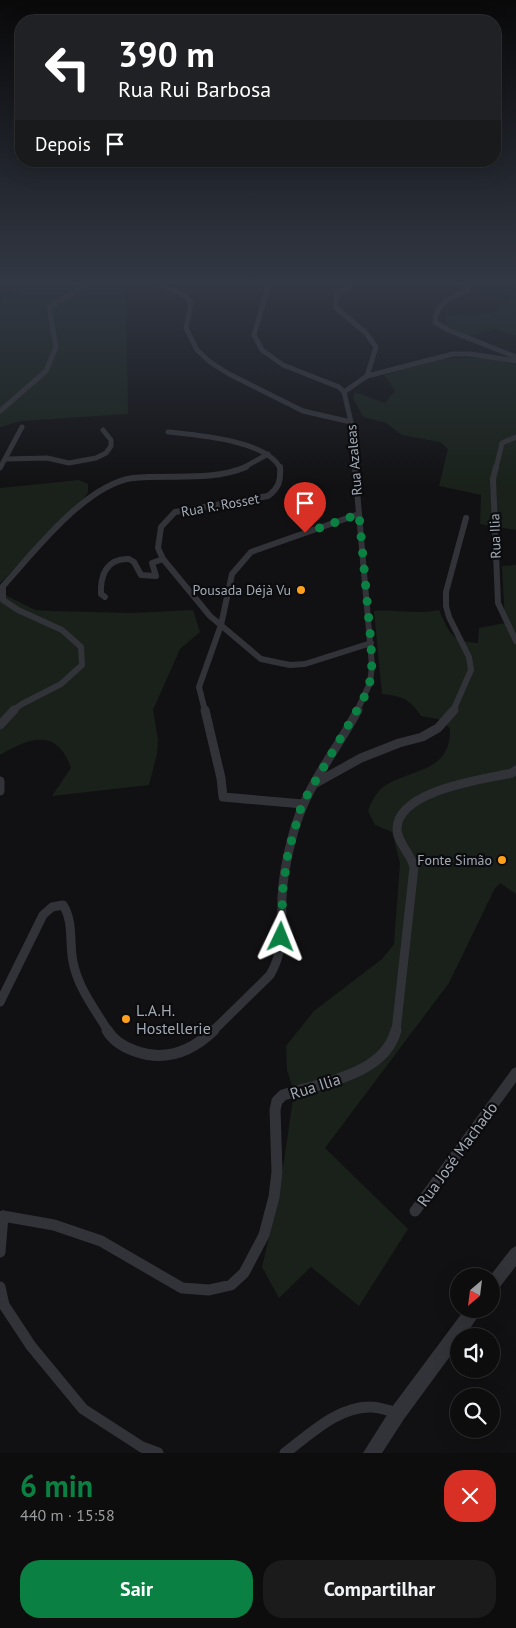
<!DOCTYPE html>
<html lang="pt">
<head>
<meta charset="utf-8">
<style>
  :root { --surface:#0d0d0e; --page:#1b1b1c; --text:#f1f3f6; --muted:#9a9c9e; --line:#2d2d2e; --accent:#0b8043 }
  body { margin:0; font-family:"PT Sans",sans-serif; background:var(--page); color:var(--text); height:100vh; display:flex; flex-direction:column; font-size:19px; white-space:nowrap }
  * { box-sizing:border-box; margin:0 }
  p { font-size:16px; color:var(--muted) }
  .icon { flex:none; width:28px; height:28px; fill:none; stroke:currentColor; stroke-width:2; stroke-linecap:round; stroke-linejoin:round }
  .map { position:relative; height:1453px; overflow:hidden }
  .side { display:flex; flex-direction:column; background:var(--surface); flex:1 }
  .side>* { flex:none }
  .banner { position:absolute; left:15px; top:15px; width:486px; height:152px; border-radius:20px; box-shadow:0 5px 20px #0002,0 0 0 1px var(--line); background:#202124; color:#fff; overflow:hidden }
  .needle { width:32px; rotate:208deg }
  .buttons { position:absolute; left:450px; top:1268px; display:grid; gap:10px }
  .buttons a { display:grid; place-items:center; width:50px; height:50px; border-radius:50%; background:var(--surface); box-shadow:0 5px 20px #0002,0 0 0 1px var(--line); font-size:25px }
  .pin { position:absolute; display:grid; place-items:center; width:42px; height:42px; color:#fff; margin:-51px -21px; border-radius:50% 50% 50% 0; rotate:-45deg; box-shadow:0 0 5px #0007 }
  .pin .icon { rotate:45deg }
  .me { position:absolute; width:55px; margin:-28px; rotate:2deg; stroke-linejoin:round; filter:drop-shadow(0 0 4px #0008) }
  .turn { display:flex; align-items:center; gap:18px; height:105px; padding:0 20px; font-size:22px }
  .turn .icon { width:65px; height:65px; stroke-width:2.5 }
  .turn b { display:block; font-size:35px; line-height:42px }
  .then { display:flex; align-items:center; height:48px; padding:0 20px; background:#0003; gap:10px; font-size:19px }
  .round { display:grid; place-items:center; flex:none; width:52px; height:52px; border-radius:20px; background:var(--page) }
  .headline { display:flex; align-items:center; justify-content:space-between; height:85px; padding:0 20px }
  h1 { font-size:30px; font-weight:700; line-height:38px; color:var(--accent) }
  .primary-button { display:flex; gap:10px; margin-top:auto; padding:10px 20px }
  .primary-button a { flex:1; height:58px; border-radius:20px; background:var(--accent); color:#fff; font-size:20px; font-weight:700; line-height:58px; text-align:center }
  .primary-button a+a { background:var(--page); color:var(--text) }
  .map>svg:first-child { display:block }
  .green { fill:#19211a }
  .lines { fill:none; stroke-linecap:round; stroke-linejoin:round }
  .minor-far3 { stroke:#323338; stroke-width:5 }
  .minor-far2 { stroke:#323338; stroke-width:6 }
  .minor-far1 { stroke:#323338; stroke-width:9 }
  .minor { stroke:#323338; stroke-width:11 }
  .tertiary { fill:#323338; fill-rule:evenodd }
  .route { stroke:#0b8043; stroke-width:9; stroke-dasharray:0 16.2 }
  .poi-dot { fill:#ffa01d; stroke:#0c0c0e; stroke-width:2 }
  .labels { text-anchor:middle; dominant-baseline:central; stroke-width:4.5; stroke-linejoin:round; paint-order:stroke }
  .street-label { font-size:14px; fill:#a1a9b5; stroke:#0c0c0e }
  .poi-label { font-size:14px; fill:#a1a9b5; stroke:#0c0c0e; text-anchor:end }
  .near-poi-label { font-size:16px; fill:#a1a9b5; stroke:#0c0c0e; text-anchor:start }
  .near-street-label { font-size:16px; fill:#a1a9b5; stroke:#0c0c0e }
</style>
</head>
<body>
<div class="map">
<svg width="516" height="1453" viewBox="0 0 516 1453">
  <rect width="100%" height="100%" fill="#111113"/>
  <g class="green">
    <path d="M 28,283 L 132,283 L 126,287 L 128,414 L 22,421 L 0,427 L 0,302 Z"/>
    <path d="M 471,283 L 516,283 L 516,335 L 495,329 L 469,336 L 447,327 L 446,316 L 492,313 L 514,297 Z"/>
    <path d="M 489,357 L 516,365 L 516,530 L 480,524 L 481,495 L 439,486 L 448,449 L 440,442 L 402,435 L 386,423 L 363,417 L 353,398 L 355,392 L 385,403 L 395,391 L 384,375 L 444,359 Z"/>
    <path d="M 79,480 L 88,484 L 88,492 L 83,500 L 0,583 L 1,593 L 35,610 L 50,611 L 132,613 L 193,610 L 200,632 L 180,649 L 153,710 L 158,740 L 157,754 L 149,785 L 52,796 L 71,768 C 57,727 29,738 0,755 L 0,488 Z"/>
    <path d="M 516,565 L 516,894 L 500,883 L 495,888 L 449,983 L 325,1148 L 408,1229 L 359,1306 L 311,1267 L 279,1298 L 262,1267 L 279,1195 L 294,1092 L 287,1070 L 286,1046 L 314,1011 L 382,959 L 394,944 L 400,863 L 392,832 L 375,825 L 368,811 C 372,801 376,791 386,785 C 414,768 451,772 450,728 L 438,719 L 421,716 C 410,699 402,696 382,694 L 374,611 C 396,609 416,615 439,610 C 450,633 450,641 478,643 L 479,628 L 505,623 L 502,566 Z"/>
  </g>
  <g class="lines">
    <g class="minor-far3">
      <path d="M 158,283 L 187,297 L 191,303 L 186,328 L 197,350 L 210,362 L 229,374 L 303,411 L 351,422"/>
      <path d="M 269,283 L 254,335 L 262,350 L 283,365 L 339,387 L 344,392"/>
      <path d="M 464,283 L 468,290 C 452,297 436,302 435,322 L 448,330 L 516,357"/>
      <path d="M 367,376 L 453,354 L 470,354 L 516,361"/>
      <path d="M 344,392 L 367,376 L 376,347 L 366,333 L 335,307 L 337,294 L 354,283"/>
      <path d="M 344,392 L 351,422 L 355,468"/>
      <path d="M 0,411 L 46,371 L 56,347 L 49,307 L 78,290 L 86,283"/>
      <path d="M 168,432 C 195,435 267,440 280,468"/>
      <path d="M 7,459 L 47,458 L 69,463 L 96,458 L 106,453 L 111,446 L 111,440 L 103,430"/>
      <path d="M 0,468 L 22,427"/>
      <path d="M 243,468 L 268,454"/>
      <path d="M 496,468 L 502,443 L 516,437"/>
    </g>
    <g class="minor-far2">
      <path d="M 280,467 C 281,480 279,488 268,496 L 175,512 L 161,527 L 158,548 L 163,559 L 210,616 L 261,659 L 290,665 L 305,664 L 371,643"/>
      <path d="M 355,467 L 372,666 L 370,683 L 357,711"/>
      <path d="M 496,467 L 493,479 L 498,603 L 516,641"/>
      <path d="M 105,597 L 101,594 C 100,575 107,558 129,559 L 134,562 L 141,575 L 156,576 L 152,563 L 163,559"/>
      <path d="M 12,711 L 22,704 L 61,684 L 82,665 L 81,647 L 62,630 L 18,610 L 3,600 L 3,586 C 34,552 86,484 133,478 C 171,474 210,482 246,467"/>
      <path d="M 205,711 L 199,687 L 221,625 L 232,574 L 251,552 L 359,514"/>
      <path d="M 453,711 L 471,670 L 469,657 L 449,617 L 446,606 L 446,592 L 466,518"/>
    </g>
    <g class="minor-far1">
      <path d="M 205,710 L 221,778 L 223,797 L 303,804"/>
      <path d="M 0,725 L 14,710"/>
      <path d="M 0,781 L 0,791"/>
      <path d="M 314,784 L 361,758 L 399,743 L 422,737 L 438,728 L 454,710"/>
      <path d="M 0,1002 L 43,915 L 52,907 L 63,905 C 74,922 69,943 73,962 C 78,988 95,1009 108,1031"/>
      <path d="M 213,1031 L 270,975 C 285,950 281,925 282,897 C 283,877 287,857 292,838 C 305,786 334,755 358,710"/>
      <path d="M 396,1031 L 414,867 C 411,854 397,842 397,829 C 397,790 485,779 512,773 L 516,770"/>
    </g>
    <g class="minor">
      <path d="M 107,1030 C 113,1041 124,1047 135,1051 C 165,1062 191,1052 214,1030"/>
      <path d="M 415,1211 L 516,1073"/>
      <path d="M 3,1216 L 54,1225 L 101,1241 L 182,1288 L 209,1290 L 231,1285 L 244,1273 L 264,1235 L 274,1197 L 277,1172 L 275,1110 L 277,1101 L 283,1095 C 321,1083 385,1075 396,1030"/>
      <path d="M 0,1252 L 3,1216"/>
      <path d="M 0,1287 L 4,1305 L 31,1346 L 83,1409 L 142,1447 L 158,1453"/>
      <path d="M 285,1453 C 309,1435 338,1406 371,1407 C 380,1407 389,1411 398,1413"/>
    </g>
    <g class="tertiary">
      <path d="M 516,1246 L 516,1266 L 496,1292 L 491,1295 L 491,1276 L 490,1276 L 511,1249 Z"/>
      <path d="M 465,1309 L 483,1309 L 465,1336 L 459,1336 L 459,1344 L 404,1419 L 382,1453 L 363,1453 L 392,1407 Z"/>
    </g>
  </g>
  <linearGradient id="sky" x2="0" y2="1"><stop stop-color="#09090a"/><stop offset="0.58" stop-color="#323844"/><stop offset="1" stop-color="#323844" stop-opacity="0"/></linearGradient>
  <rect width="516" height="487" fill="url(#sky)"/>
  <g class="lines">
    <path class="route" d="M 281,937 L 283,887 L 288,853 L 302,804 L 363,700 L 372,676 L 371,643 L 359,514 L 305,533"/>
  </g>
  <g class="poi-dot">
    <circle cx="301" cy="590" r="5"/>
    <circle cx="502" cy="860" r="5"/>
    <circle cx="126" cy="1019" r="5"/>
  </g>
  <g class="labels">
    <g class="street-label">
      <text transform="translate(354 460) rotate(-95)">Rua Azaleas</text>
      <text transform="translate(220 505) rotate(-10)">Rua R. Rosset</text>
      <text transform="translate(495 536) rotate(-92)">Rua Ilia</text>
    </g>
    <g class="poi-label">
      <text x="291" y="590">Pousada Déjà Vu</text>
      <text x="492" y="860">Fonte Simão</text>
    </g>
    <g class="near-poi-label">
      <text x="136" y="1010">L.A.H.<tspan x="136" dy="18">Hostellerie</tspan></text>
    </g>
    <g class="near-street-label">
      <text transform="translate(315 1086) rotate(-18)">Rua Ilia</text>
      <text transform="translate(457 1154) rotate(-54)">Rua José Machado</text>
    </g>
  </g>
</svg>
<div class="buttons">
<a><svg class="needle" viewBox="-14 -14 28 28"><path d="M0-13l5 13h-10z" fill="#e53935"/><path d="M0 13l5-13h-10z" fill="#9a9c9e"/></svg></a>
<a><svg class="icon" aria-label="sound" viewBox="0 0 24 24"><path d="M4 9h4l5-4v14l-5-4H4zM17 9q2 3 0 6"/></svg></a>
<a><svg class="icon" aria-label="search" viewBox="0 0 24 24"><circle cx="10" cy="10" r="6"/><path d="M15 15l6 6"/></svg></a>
</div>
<div class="pin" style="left:305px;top:533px;background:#d93025"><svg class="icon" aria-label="arrive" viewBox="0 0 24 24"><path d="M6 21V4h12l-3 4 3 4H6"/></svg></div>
<svg class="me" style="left:281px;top:937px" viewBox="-20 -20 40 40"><path d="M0-17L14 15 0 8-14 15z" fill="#0b8043" stroke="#fff" stroke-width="4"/></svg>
<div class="banner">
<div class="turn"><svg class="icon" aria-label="left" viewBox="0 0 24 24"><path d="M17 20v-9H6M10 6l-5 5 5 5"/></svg><div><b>390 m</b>Rua Rui Barbosa</div></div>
<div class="then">Depois<svg class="icon" aria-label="arrive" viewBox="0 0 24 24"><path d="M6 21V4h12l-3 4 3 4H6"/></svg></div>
</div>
</div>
<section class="side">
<div class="headline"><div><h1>6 min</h1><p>440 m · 15:58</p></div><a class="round" style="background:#d93025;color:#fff"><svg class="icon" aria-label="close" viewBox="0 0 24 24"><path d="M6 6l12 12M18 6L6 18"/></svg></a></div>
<div class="primary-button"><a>Sair</a><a>Compartilhar</a></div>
</section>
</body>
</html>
